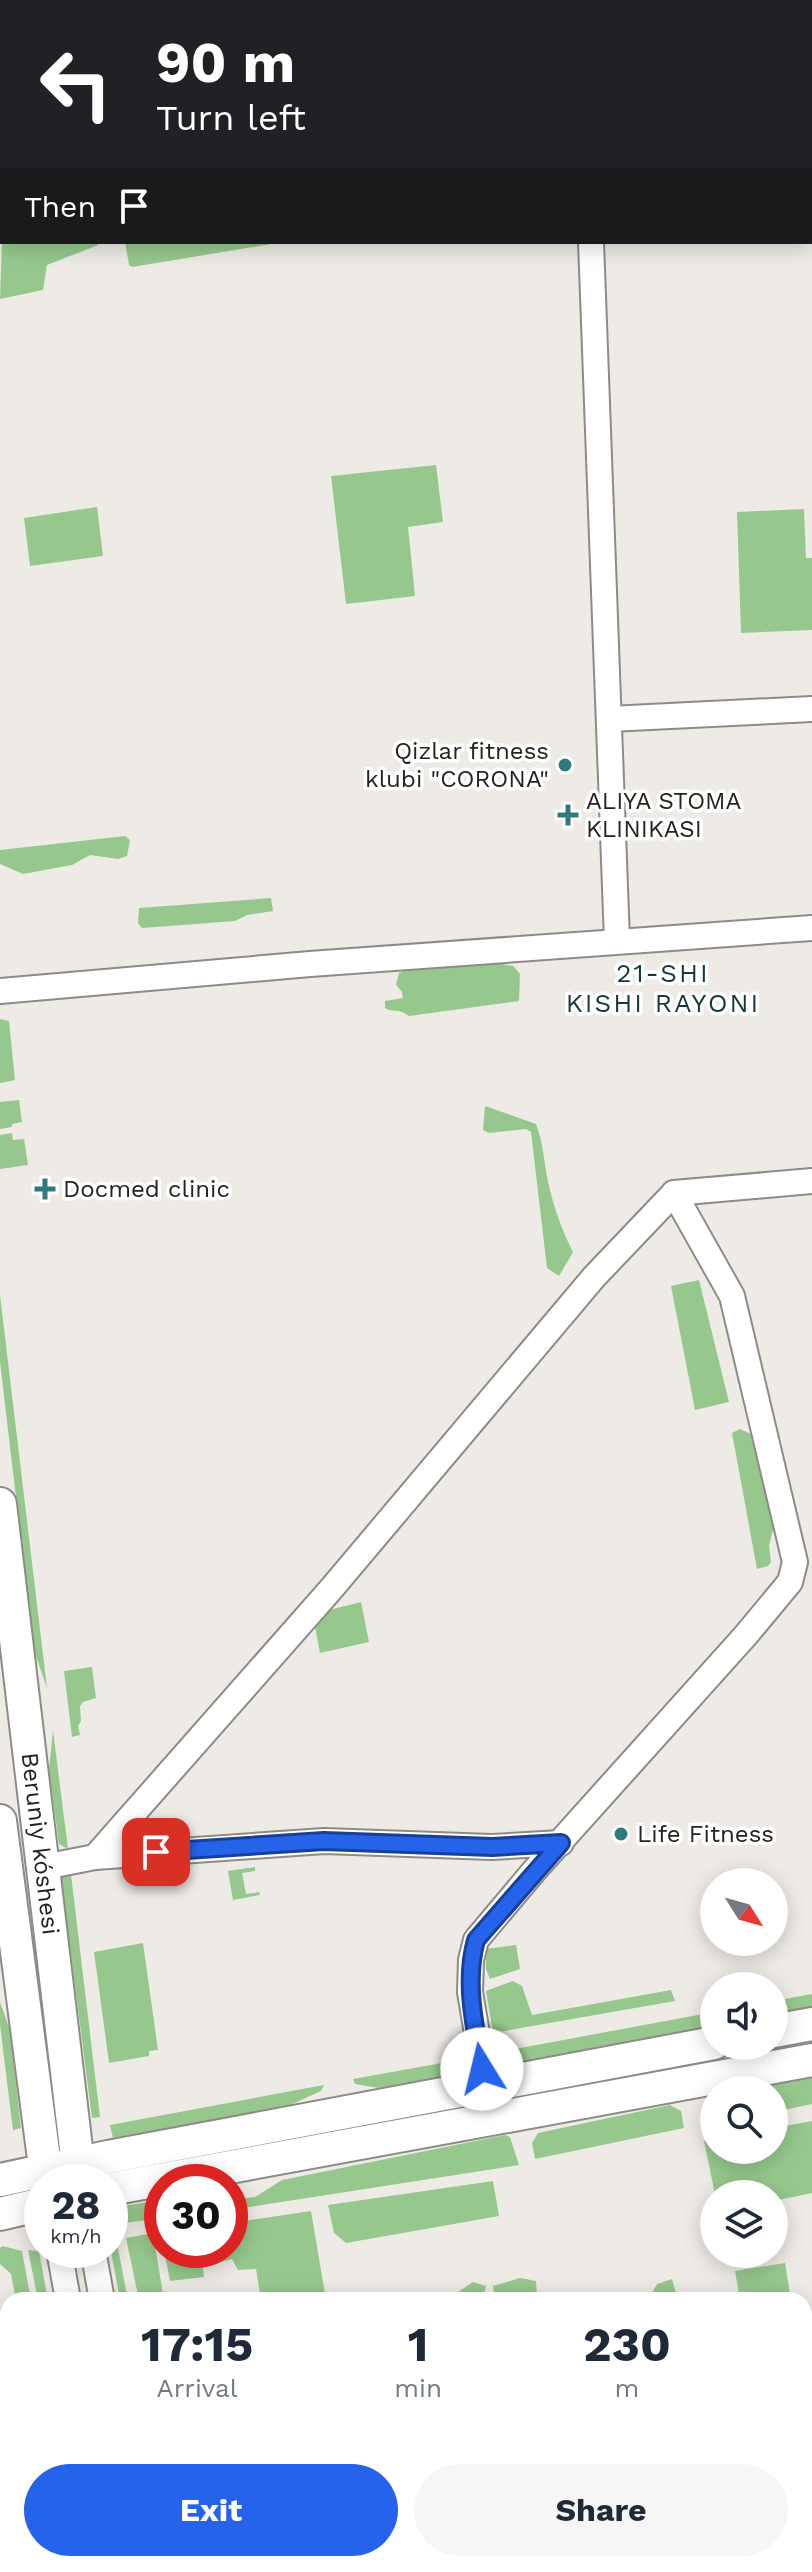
<!DOCTYPE html>
<html lang="en">
<head>
<meta charset="utf-8">
<style>
  :root { --surface:#fff; --page:#f6f6f7; --text:#1f2937; --muted:#747a83; --accent:#2563eb }
  body { margin:0; font-family:"Work Sans",sans-serif; background:var(--page); color:var(--text); height:100vh; display:flex; flex-direction:column; font-size:30px; white-space:nowrap }
  * { box-sizing:border-box; margin:0 }
  p { font-size:26px; color:var(--muted) }
  .icon { flex:none; width:44px; height:44px; fill:none; stroke:currentColor; stroke-width:2; stroke-linecap:round; stroke-linejoin:round }
  .map { position:relative; flex:1; overflow:hidden }
  .panel { position:absolute; left:0px; top:2292px; width:812px; height:280px; display:flex; flex-direction:column; background:var(--surface); border-radius:24px 24px 0 0; box-shadow:0 4px 20px #0003 }
  .panel>* { flex:none }
  .banner { position:absolute; left:0px; top:0px; width:812px; height:244px; box-shadow:0 4px 20px #0003; background:#202124; color:#fff; overflow:hidden }
  .needle { width:52px; rotate:127deg }
  .controls { position:absolute; left:700px; top:1868px; display:grid; gap:16px }
  .controls a { display:grid; place-items:center; width:88px; height:88px; border-radius:50%; background:var(--surface); box-shadow:0 4px 20px #0003; font-size:40px }
  .speed { position:absolute; left:24px; top:2164px; display:flex; gap:16px; font-size:40px; font-weight:700; text-align:center }
  .speed>* { display:grid; place-content:center; width:104px; height:104px; border-radius:50%; background:var(--surface); box-shadow:0 4px 20px #0003; line-height:1 }
  .speed small { font-size:20px; font-weight:400 }
  .speed .limit { border:12px solid #d22; background:#fff; color:#111 }
  .pin { position:absolute; display:grid; place-items:center; width:68px; height:68px; color:#fff; margin:-34px; border-radius:16px; box-shadow:0 4px 12px #0006 }
  .me { position:absolute; width:88px; margin:-44px; rotate:351deg; stroke-linejoin:round; filter:drop-shadow(0 0 6px #0008) }
  .turn { display:flex; align-items:center; gap:28px; height:168px; padding:0 24px; font-size:36px }
  .turn .icon { width:104px; height:104px; stroke-width:2.5 }
  .turn b { display:block; font-size:56px; line-height:68px }
  .then { display:flex; align-items:center; height:76px; padding:0 24px; background:#0003; gap:16px; font-size:30px }
  .eta { display:flex; justify-content:space-evenly; align-items:center; height:136px; text-align:center }
  .eta b { font-size:48px; font-weight:700; line-height:56px }
  .action { display:flex; gap:16px; margin-top:auto; padding:16px 24px }
  .action a { flex:1; height:92px; border-radius:48px; background:var(--accent); color:#fff; font-size:32px; font-weight:700; line-height:92px; text-align:center }
  .action a+a { background:var(--page); color:var(--text) }
  .map>svg:first-child { display:block }
  .green { fill:#96c88d }
  .lines { fill:none; stroke-linecap:round; stroke-linejoin:round }
  .minor-casing { stroke:#8d8b85; stroke-width:28 }
  .major-casing { stroke:#8d8b85; stroke-width:36 }
  .minor { stroke:#fff; stroke-width:24 }
  .major { stroke:#fff; stroke-width:32 }
  .route-casing { stroke:#184099; stroke-width:20 }
  .route { stroke:#2563eb; stroke-width:14 }
  .poi-dot { fill:#307a7e; stroke:#fff; stroke-width:3 }
  .labels { text-anchor:middle; dominant-baseline:central; stroke-width:7; stroke-linejoin:round; paint-order:stroke }
  .poi-label { font-size:24px; fill:#242321; stroke:#fff; text-anchor:start }
  .street-label { font-size:24px; fill:#242321; stroke:#fff }
  .neighbourhood-label { font-size:26px; letter-spacing:2px; fill:#16393b; stroke:#fff }
</style>
</head>
<body>
<div class="map">
<svg width="812" height="2572" viewBox="0 0 812 2572">
  <rect width="100%" height="100%" fill="#eeebe6"/>
  <g class="green">
    <path d="M 2,240 L 97,242 L 98,245 L 47,265 L 43,290 L 0,299 Z"/>
    <path d="M 125,242 L 284,242 L 132,267 L 129,265 Z"/>
    <path d="M 436,465 L 443,522 L 408,527 L 415,596 L 346,604 L 331,476 Z"/>
    <path d="M 97,507 L 103,556 L 30,566 L 24,518 Z"/>
    <path d="M 804,509 L 806,558 L 812,558 L 812,630 L 741,633 L 737,512 Z"/>
    <path d="M 125,836 L 130,840 L 127,856 L 118,859 L 90,855 L 72,865 L 23,874 L 0,864 L 0,850 Z"/>
    <path d="M 271,898 L 273,911 L 247,915 L 235,921 L 142,928 L 138,923 L 139,908 Z"/>
    <path d="M 469,959 L 513,966 L 520,974 L 519,1001 L 409,1016 C 398,1008 393,1013 385,1008 L 385,1001 L 403,998 L 402,992 L 396,985 L 399,973 L 422,963 Z"/>
    <path d="M 0,1019 L 9,1021 L 15,1080 L 0,1083 Z"/>
    <path d="M 19,1100 L 22,1122 L 12,1124 L 12,1127 L 0,1129 L 0,1102 Z"/>
    <path d="M 485,1106 L 536,1124 C 544,1145 544,1165 549,1186 C 554,1208 563,1233 573,1252 L 559,1276 L 547,1268 L 531,1132 L 526,1129 L 489,1133 L 483,1130 Z"/>
    <path d="M 12,1133 L 13,1140 L 24,1139 L 28,1165 L 0,1169 L 0,1135 Z"/>
    <path d="M 699,1280 L 729,1402 L 695,1410 L 671,1286 Z"/>
    <path d="M 0,1295 L 47,1688 L 34,1650 L 0,1362 Z"/>
    <path d="M 740,1429 L 751,1434 L 776,1517 L 769,1546 L 771,1562 L 768,1566 L 757,1569 L 732,1433 Z"/>
    <path d="M 361,1602 L 369,1642 L 320,1653 L 315,1627 L 329,1610 Z"/>
    <path d="M 92,1667 L 96,1698 L 83,1702 L 80,1706 L 81,1721 L 78,1726 L 80,1735 L 72,1737 L 64,1671 Z"/>
    <path d="M 53,1730 L 68,1849 L 59,1844 L 49,1770 Z"/>
    <path d="M 70,1866 L 100,2117 L 92,2118 L 61,1877 L 65,1869 Z"/>
    <path d="M 255,1867 L 255,1871 L 242,1873 L 246,1894 L 259,1892 L 260,1895 L 233,1900 L 228,1871 Z"/>
    <path d="M 143,1943 L 158,2050 L 149,2051 L 149,2056 L 109,2063 L 94,1952 Z"/>
    <path d="M 516,1945 L 520,1969 L 490,1979 L 486,1969 L 486,1949 Z"/>
    <path d="M 513,1981 L 522,1986 L 532,2015 L 671,1990 L 675,2001 L 493,2033 L 486,1991 Z"/>
    <path d="M 812,1994 L 812,2008 L 774,2014 L 774,2001 Z"/>
    <path d="M 0,2002 L 10,2030 L 21,2128 L 13,2130 L 0,2025 Z"/>
    <path d="M 714,2012 L 714,2026 L 504,2065 L 495,2059 L 493,2053 Z"/>
    <path d="M 475,2057 L 476,2066 L 467,2074 L 379,2088 L 355,2084 L 353,2079 Z"/>
    <path d="M 812,2077 L 812,2104 L 774,2112 L 774,2090 L 747,2090 Z"/>
    <path d="M 324,2085 L 321,2091 L 290,2105 L 113,2138 L 110,2125 Z"/>
    <path d="M 670,2105 L 681,2111 L 684,2128 L 535,2159 L 532,2143 L 538,2133 Z"/>
    <path d="M 812,2121 L 812,2193 L 774,2201 L 774,2194 L 715,2194 L 704,2141 L 714,2139 L 714,2150 L 774,2150 L 774,2128 Z"/>
    <path d="M 505,2135 L 510,2137 L 519,2165 L 230,2210 L 230,2200 L 255,2197 L 282,2180 Z"/>
    <path d="M 493,2181 L 499,2216 L 346,2243 L 334,2233 L 328,2205 Z"/>
    <path d="M 162,2200 L 162,2218 L 125,2223 L 122,2206 Z"/>
    <path d="M 311,2211 L 325,2294 L 320,2300 L 261,2300 L 256,2269 L 238,2270 L 232,2259 L 214,2264 L 212,2250 L 230,2250 L 230,2223 Z"/>
    <path d="M 153,2233 L 164,2300 L 139,2300 L 126,2238 Z"/>
    <path d="M 116,2238 L 128,2300 L 120,2300 L 110,2246 L 110,2239 Z"/>
    <path d="M 3,2246 L 22,2251 L 31,2300 L 16,2300 L 11,2274 L 0,2264 L 0,2248 Z"/>
    <path d="M 28,2250 L 39,2251 L 48,2300 L 38,2300 Z"/>
    <path d="M 164,2250 L 201,2250 L 204,2277 L 170,2281 Z"/>
    <path d="M 785,2263 L 791,2300 L 740,2300 L 735,2271 Z"/>
    <path d="M 520,2278 L 536,2281 L 537,2294 L 525,2300 L 495,2300 L 493,2286 Z"/>
    <path d="M 672,2279 L 678,2300 L 648,2300 L 657,2284 Z"/>
    <path d="M 473,2282 L 486,2286 L 483,2300 L 402,2300 L 427,2293 L 455,2294 Z"/>
    <path d="M 812,2363 L 812,2437 L 804,2444 L 804,2364 Z"/>
  </g>
  <g class="lines">
    <defs>
      <g id="minor">
        <path d="M 810,164 L 812,164"/>
        <path d="M 0,229 L 2,229"/>
        <path d="M 591,242 L 617,941"/>
        <path d="M 609,719 L 812,709"/>
        <path d="M 0,991 L 310,964 L 812,928"/>
        <path d="M 95,1857 L 324,1841 L 492,1847 L 561,1843"/>
        <path d="M 44,1867 L 95,1857 L 332,1588 L 594,1277 L 674,1193 L 812,1181"/>
        <path d="M 486,2087 L 470,1992 L 471,1960 L 476,1940 L 534,1871 L 746,1635 L 790,1582 L 795,1562 L 732,1296 L 674,1193"/>
        <path d="M 59,2250 L 68,2300"/>
        <path d="M 93,2250 L 102,2300"/>
        <path d="M 115,2564 L 117,2572"/>
        <path d="M 151,2564 L 153,2572"/>
      </g>
      <g id="major">
        <path d="M 810,16 L 812,16"/>
        <path d="M 810,52 L 812,52"/>
        <path d="M 0,75 L 2,74"/>
        <path d="M 0,110 L 2,110"/>
        <path id="s1" d="M 0,1504 L 80,2182"/>
        <path d="M 0,1821 L 47,2182"/>
        <path d="M 774,2031 L 812,2024"/>
        <path d="M 0,2180 L 108,2157 L 714,2043"/>
        <path d="M 110,2189 L 812,2060"/>
        <path d="M 0,2214 L 42,2204"/>
      </g>
    </defs>
    <use href="#minor" class="minor-casing"/>
    <use href="#major" class="major-casing"/>
    <use href="#minor" class="minor"/>
    <use href="#major" class="major"/>
  </g>
  <g class="lines">
    <defs>
      <path id="route" d="M 156,1852 L 324,1841 L 492,1847 L 561,1843 L 476,1940 C 464,1983 475,2026 482,2069"/>
    </defs>
    <use href="#route" class="route-casing"/>
    <use href="#route" class="route"/>
  </g>
  <g class="poi-dot">
    <circle cx="565" cy="765" r="8"/>
    <path d="M564 803h8v8h8v8h-8v8h-8v-8h-8v-8h8z"/>
    <path d="M41 1177h8v8h8v8h-8v8h-8v-8h-8v-8h8z"/>
    <circle cx="621" cy="1834" r="8"/>
  </g>
  <g class="labels">
    <g class="poi-label">
      <text x="549" y="751" text-anchor="end">Qizlar fitness<tspan x="549" dy="28">klubi "CORONA"</tspan></text>
      <text x="586" y="801">ALIYA STOMA<tspan x="586" dy="28">KLINIKASI</tspan></text>
      <text x="63" y="1189">Docmed clinic</text>
      <text x="637" y="1834">Life Fitness</text>
    </g>
    <g class="street-label">
      <text stroke="none"><textPath href="#s1" startOffset="342">Beruniy kóshesi</textPath></text>
    </g>
    <g class="neighbourhood-label">
      <text x="663" y="973">21-SHI<tspan x="663" dy="30">KISHI RAYONI</tspan></text>
    </g>
  </g>
</svg>
<div class="controls">
<a><svg class="needle" viewBox="-14 -14 28 28"><path d="M0-13l5 13h-10z" fill="#e53935"/><path d="M0 13l5-13h-10z" fill="#747a83"/></svg></a>
<a><svg class="icon" aria-label="sound" viewBox="0 0 24 24"><path d="M4 9h4l5-4v14l-5-4H4zM17 9q2 3 0 6"/></svg></a>
<a><svg class="icon" aria-label="search" viewBox="0 0 24 24"><circle cx="10" cy="10" r="6"/><path d="M15 15l6 6"/></svg></a>
<a><svg class="icon" aria-label="layers" viewBox="0 0 24 24"><path d="M12 4l9 5-9 5-9-5zM3 14l9 5 9-5"/></svg></a>
</div>
<div class="speed"><div>28<small>km/h</small></div><div class="limit">30</div></div>
<div class="pin" style="left:156px;top:1852px;background:#d93025"><svg class="icon" aria-label="arrive" viewBox="0 0 24 24"><path d="M6 21V4h12l-3 4 3 4H6"/></svg></div>
<svg class="me" style="left:482px;top:2069px" viewBox="-20 -20 40 40"><circle r="19" fill="#fff"/><path d="M0-13L10 11 0 6-10 11z" fill="#2563eb"/></svg>
<div class="banner">
<div class="turn"><svg class="icon" aria-label="left" viewBox="0 0 24 24"><path d="M17 20v-9H6M10 6l-5 5 5 5"/></svg><div><b>90 m</b>Turn left</div></div>
<div class="then">Then<svg class="icon" aria-label="arrive" viewBox="0 0 24 24"><path d="M6 21V4h12l-3 4 3 4H6"/></svg></div>
</div>
<section class="panel">
<div class="eta">
<div><b>17:15</b><p>Arrival</p></div>
<div><b>1</b><p>min</p></div>
<div><b>230</b><p>m</p></div>
</div>
<div class="action"><a>Exit</a><a>Share</a></div>
</section>
</div>
</body>
</html>
